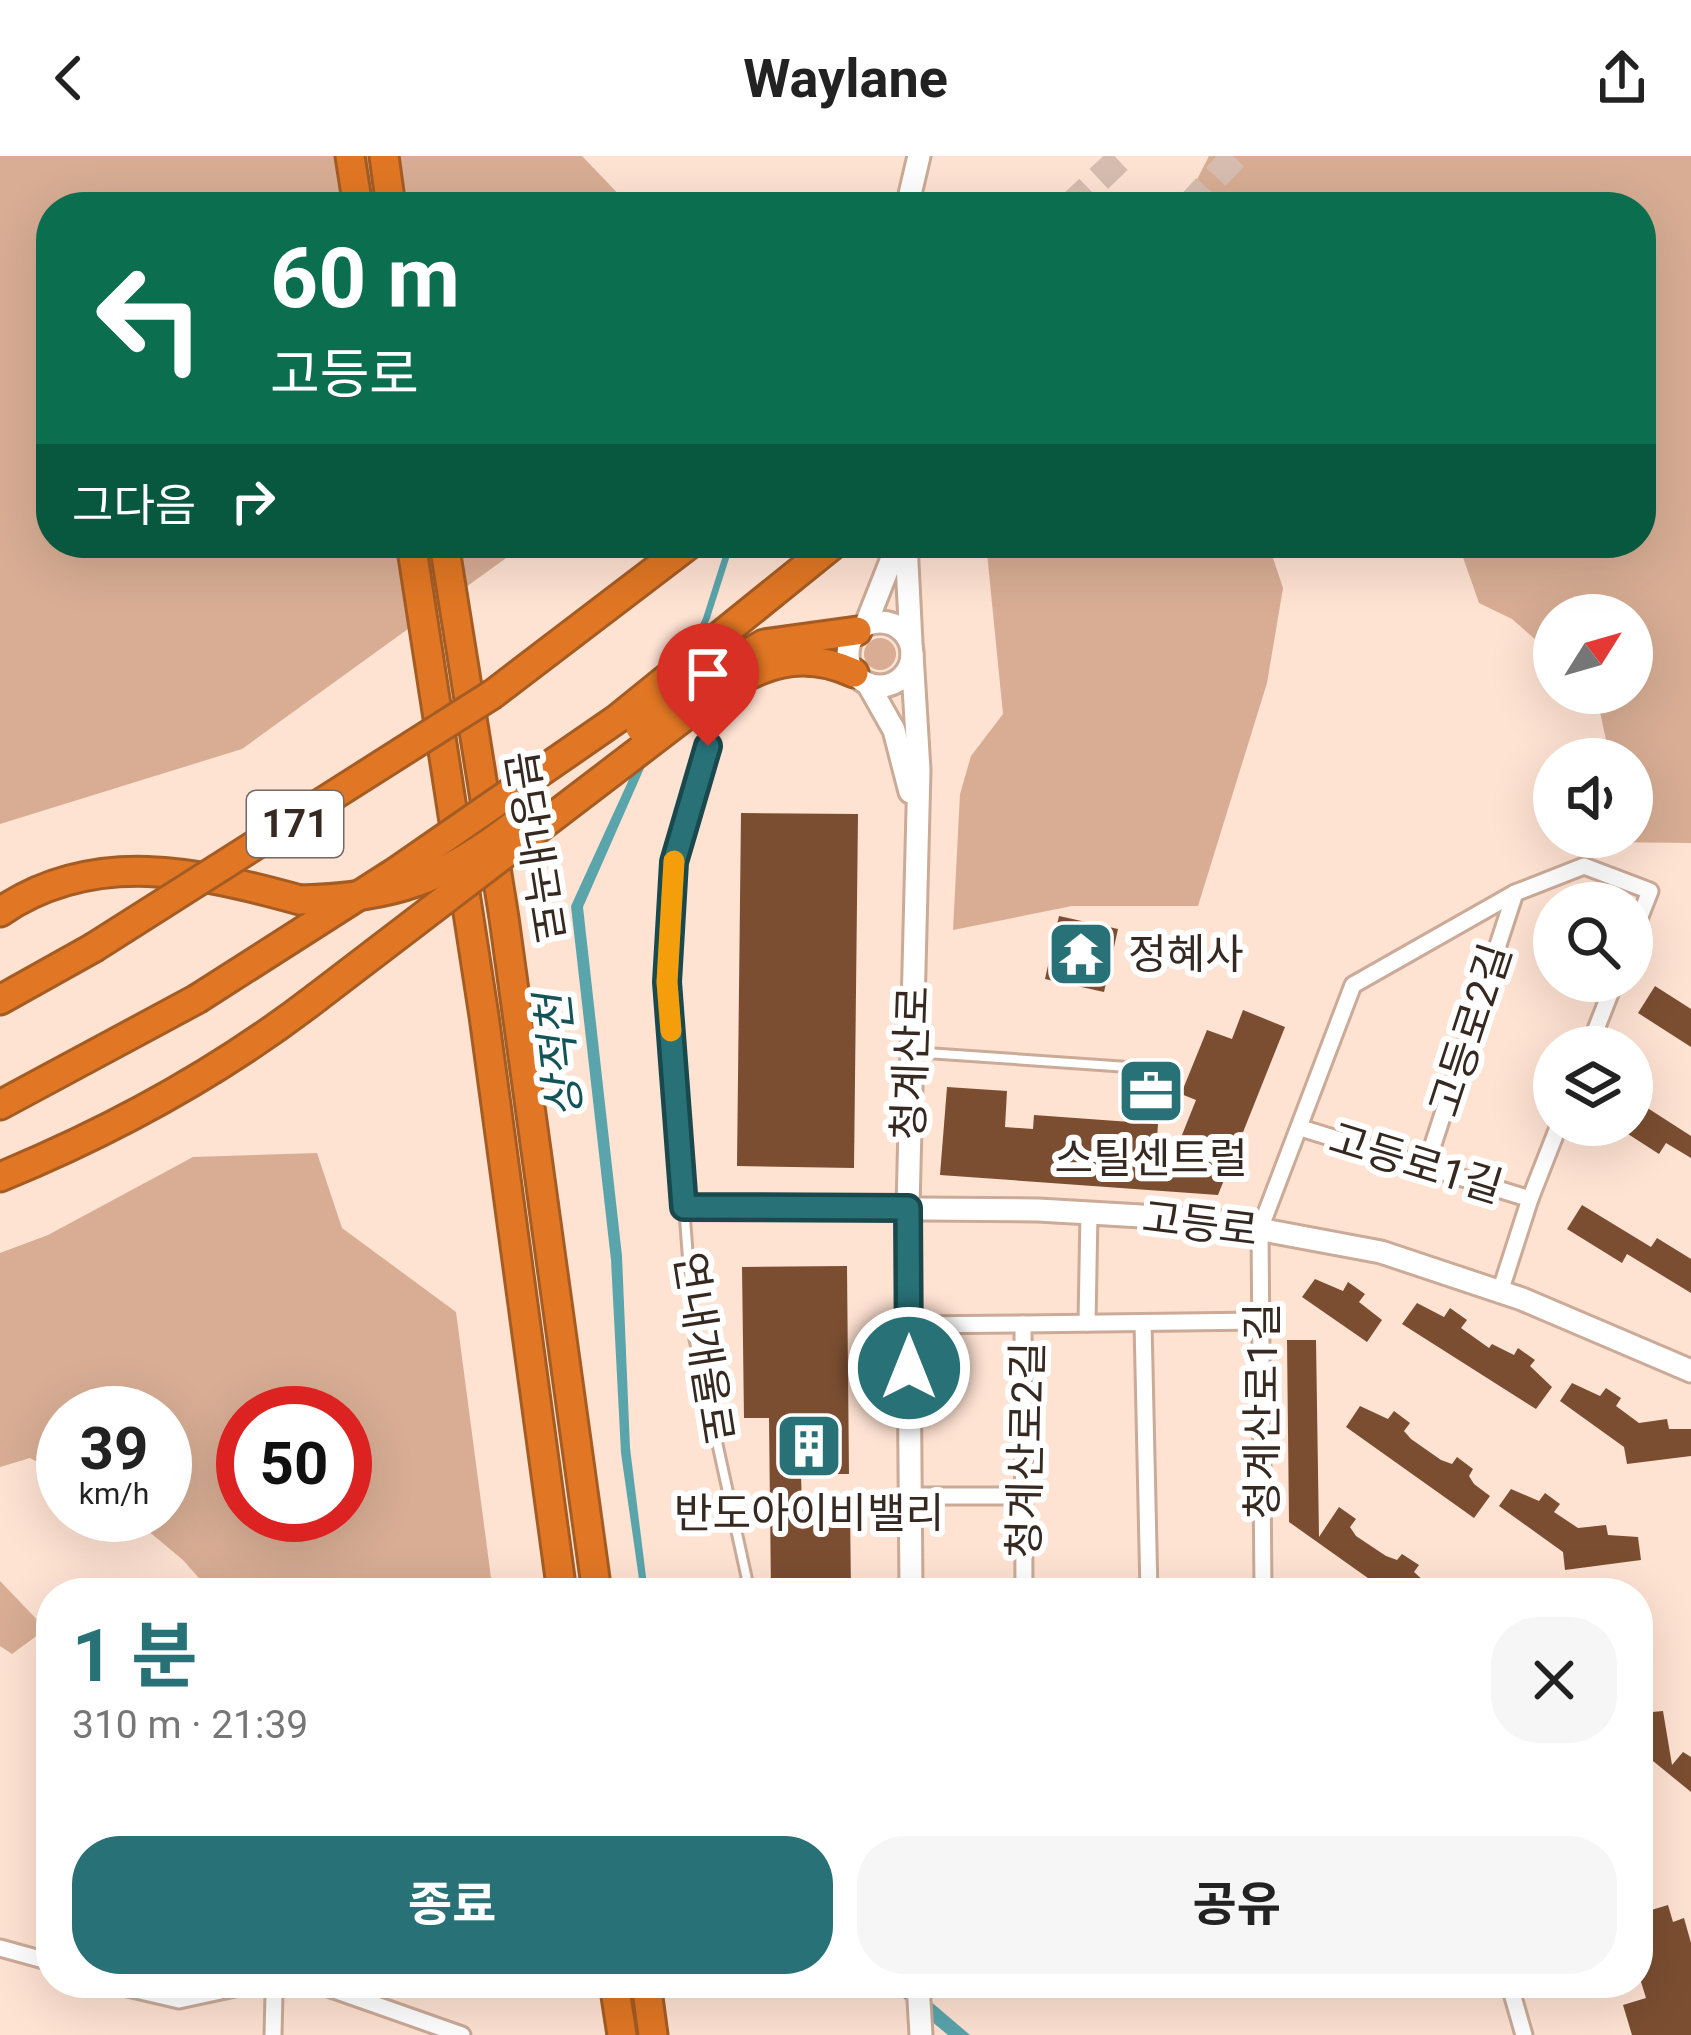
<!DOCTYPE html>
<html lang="ko">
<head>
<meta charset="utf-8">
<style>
  :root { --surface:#fff; --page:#f6f6f6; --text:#222; --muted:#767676; --accent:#277177 }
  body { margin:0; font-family:Roboto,"Noto Sans KR",sans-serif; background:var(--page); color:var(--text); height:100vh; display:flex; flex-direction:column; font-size:45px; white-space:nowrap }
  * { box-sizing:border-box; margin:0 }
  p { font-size:39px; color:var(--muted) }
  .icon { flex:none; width:66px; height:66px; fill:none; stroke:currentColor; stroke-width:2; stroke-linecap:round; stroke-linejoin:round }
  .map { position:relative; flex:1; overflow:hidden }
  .panel { position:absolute; left:36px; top:1422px; width:1617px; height:420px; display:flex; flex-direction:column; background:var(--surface); border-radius:48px; box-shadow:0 12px 48px #0002 }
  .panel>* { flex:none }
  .top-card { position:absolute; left:36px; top:36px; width:1620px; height:366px; border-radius:48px; box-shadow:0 12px 48px #0002; background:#0b6e4f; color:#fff; overflow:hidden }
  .needle { width:78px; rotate:53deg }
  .controls { position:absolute; left:1533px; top:438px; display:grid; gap:24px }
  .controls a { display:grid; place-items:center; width:120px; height:120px; border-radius:50%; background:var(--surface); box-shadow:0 12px 48px #0002; font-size:60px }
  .speed { position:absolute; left:36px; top:1230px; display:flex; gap:24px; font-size:60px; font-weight:700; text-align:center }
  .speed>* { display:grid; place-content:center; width:156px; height:156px; border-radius:50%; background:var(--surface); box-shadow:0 12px 48px #0002; line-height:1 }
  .speed small { font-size:30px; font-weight:400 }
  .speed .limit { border:18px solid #d22; background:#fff; color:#111 }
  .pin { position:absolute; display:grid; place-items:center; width:102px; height:102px; color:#fff; margin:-123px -51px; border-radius:50% 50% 50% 0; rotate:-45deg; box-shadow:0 0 12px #0007 }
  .pin .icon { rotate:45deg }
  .me { position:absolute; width:132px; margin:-66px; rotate:0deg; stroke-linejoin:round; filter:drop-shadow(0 0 9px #0008) }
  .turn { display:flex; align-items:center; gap:42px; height:252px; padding:0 36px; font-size:54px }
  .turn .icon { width:156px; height:156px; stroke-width:2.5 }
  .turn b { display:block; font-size:84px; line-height:102px }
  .then { display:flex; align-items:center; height:114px; padding:0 36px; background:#0003; gap:24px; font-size:45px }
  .round { display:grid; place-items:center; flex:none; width:126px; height:126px; border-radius:48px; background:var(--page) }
  .head { display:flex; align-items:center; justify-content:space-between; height:204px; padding:0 36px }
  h1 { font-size:72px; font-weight:700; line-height:90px; color:var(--accent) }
  .cta { display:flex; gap:24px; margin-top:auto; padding:24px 36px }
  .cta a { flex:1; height:138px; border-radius:48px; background:var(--accent); color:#fff; font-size:48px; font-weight:700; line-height:138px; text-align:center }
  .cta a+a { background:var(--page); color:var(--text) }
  header { display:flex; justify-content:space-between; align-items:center; height:156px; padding:0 36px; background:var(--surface); font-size:54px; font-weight:700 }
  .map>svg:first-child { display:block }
  .green { fill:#d8ad94; fill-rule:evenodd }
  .water { fill:#5aa4ab }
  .building { fill:#7b4e31 }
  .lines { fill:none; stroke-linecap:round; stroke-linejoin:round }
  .highway-tunnel { stroke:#d6bdaf; stroke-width:27; stroke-dasharray:27 14; stroke-linecap:butt }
  .lane-casing { stroke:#cbaa97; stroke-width:14 }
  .street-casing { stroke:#cbaa97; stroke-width:21 }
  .secondary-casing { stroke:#cbaa97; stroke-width:27 }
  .highway-casing { stroke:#a55c23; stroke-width:33 }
  .lane { stroke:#fff; stroke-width:8 }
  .street { stroke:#fff; stroke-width:15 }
  .secondary { stroke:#fff; stroke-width:21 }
  .highway { stroke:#e17724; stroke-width:27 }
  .highway-bridge-casing { stroke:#a55c23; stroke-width:33; stroke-linecap:butt }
  .highway-bridge { stroke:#e17724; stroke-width:27 }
  .route-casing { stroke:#19494d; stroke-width:30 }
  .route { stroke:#277177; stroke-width:21 }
  .slow { stroke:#f59e0b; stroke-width:21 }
  .labels { text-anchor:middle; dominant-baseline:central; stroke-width:12; stroke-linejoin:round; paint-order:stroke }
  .shield { fill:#fff; stroke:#726964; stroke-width:3 }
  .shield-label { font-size:39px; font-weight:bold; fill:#352921 }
  .street-label { font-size:42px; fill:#352921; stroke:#fff }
  .poi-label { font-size:42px; fill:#352921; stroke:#fff }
  .water-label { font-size:45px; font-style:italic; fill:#135459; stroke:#fff }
</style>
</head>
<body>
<header><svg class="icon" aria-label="back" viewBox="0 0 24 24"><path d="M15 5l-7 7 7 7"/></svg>Waylane<svg class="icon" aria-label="share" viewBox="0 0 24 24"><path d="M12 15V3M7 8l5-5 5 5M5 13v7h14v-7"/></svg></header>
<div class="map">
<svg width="1691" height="1879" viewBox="0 0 1691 1879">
  <rect width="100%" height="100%" fill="#fee2d2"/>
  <g class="green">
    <path d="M 0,0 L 582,0 L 631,51 L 51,51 L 51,387 L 527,387 L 242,593 L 0,668 Z"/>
    <path d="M 1209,0 L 1691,0 L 1691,687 L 1598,686 L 1599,681 L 1632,681 L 1632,603 L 1610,603 L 1596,537 L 1632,537 L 1632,459 L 1554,459 L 1554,500 L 1512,463 L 1479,447 L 1458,387 L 1641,387 L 1641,51 L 1183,51 Z"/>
    <path d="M 986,387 L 1268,387 L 1283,432 L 1267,527 L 1198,750 L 1072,750 L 953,774 L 960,638 L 971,600 L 1003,558 Z"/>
    <circle cx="880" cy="498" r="16"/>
    <path d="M 317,997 L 342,1072 L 456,1156 L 493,1437 L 212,1437 L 183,1404 L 129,1359 L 165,1359 L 165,1257 L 63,1257 L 63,1320 L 30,1302 L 0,1311 L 0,1097 L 48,1079 L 193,1001 ZM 243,1257 L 345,1257 L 345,1359 L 243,1359 Z"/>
    <path d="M 0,1425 L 46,1473 L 12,1498 L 0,1490 Z"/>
  </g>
  <g class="water">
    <path d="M 727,387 L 734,387 L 710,462 L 583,751 L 622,1100 L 630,1292 L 648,1437 L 641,1437 L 621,1297 L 611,1104 L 571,750 L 703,462 Z"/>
    <path d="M 885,1827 L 909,1827 L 970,1879 L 948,1879 Z"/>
  </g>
  <g class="building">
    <path d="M 741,657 L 858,658 L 854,1012 L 737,1010 Z"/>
    <path d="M 1059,760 L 1118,773 L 1104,836 L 1045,823 Z"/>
    <path d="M 1655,830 L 1691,853 L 1691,891 L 1638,857 Z"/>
    <path d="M 1243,854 L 1285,871 L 1218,1039 L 940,1019 L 947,931 L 1007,935 L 1005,971 L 1033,973 L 1034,959 L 1158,968 L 1157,982 L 1180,984 L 1196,944 L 1181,938 L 1207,874 L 1232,883 Z"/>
    <path d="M 1632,942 L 1691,980 L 1691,1002 L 1666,987 L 1659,998 L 1614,969 L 1632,969 Z"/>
    <path d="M 1582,1049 L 1651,1091 L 1657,1082 L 1691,1103 L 1691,1137 L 1627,1098 L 1622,1107 L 1567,1073 Z"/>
    <path d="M 847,1110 L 849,1318 L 801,1318 L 802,1353 L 850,1352 L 851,1437 L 771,1437 L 769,1262 L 744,1262 L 742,1111 Z"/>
    <path d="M 1315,1123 L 1343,1135 L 1348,1126 L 1365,1138 L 1359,1146 L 1382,1164 L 1367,1186 L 1302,1141 Z"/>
    <path d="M 1417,1147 L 1444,1161 L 1450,1152 L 1467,1164 L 1461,1172 L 1489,1192 L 1492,1188 L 1514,1199 L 1518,1192 L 1535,1204 L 1530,1210 L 1552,1231 L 1536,1253 L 1402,1168 Z"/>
    <path d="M 1287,1184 L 1316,1184 L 1319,1381 L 1339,1351 L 1356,1363 L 1350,1371 L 1356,1380 L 1386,1400 L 1397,1404 L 1402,1398 L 1419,1409 L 1414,1416 L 1437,1437 L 1389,1437 L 1289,1366 Z"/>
    <path d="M 1572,1227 L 1600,1240 L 1606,1232 L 1621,1242 L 1616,1250 L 1639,1267 L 1667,1263 L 1669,1273 L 1691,1273 L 1691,1300 L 1627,1308 L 1624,1291 L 1560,1245 Z"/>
    <path d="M 1360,1250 L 1388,1263 L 1394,1255 L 1410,1267 L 1404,1275 L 1411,1283 L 1441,1304 L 1452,1308 L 1457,1301 L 1473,1313 L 1469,1320 L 1474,1328 L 1490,1340 L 1474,1362 L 1346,1271 Z"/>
    <path d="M 1511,1333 L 1539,1345 L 1545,1337 L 1560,1348 L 1554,1356 L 1578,1372 L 1606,1369 L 1608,1379 L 1638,1381 L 1641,1404 L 1565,1414 L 1563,1396 L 1499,1350 Z"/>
    <path d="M 1651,1547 L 1652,1556 L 1663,1555 L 1672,1609 L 1683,1596 L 1691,1601 L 1691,1636 L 1653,1605 L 1638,1608 L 1638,1550 Z"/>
    <path d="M 1668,1749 L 1673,1766 L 1684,1762 L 1691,1787 L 1691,1879 L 1632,1879 L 1623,1849 L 1646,1842 L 1638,1816 L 1638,1758 Z"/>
  </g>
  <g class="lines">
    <g class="highway-tunnel">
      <path d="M 1069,51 L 1123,0"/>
      <path d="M 1188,51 L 1235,0"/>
    </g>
    <defs>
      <g id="lane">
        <path d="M 708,590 L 673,707 L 667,826 L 694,1181 L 750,1437"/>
        <path d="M 912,896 L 1157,913"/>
      </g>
      <g id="street">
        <path d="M 1589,891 L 1615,825"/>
        <path d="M 1301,972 L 1530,1043 L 1559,969"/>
        <path d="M 1426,1010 L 1515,737"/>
        <path d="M 1500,1136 L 1530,1043"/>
        <path d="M 1087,1167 L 1089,1057"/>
        <path d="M 1143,1167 L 1149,1437"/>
        <path d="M 909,1169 L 1023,1168"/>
        <path d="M 911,1340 L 1024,1340"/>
        <path d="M 1024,1437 L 1023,1168 L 1261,1165"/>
        <path d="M 1263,1437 L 1260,1073 L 1353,829 L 1515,737 L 1584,710 L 1650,735 L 1632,781"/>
        <path d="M 0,1792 L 51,1806"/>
        <path d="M 106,1827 L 179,1844 L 258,1827"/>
        <path d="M 314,1827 L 462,1879"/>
        <path d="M 1509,1827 L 1524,1879"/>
        <path d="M 273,1879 L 274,1838 L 281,1827"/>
      </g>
      <g id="secondary">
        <path d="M 907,51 L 919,0"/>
        <path d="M 906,387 L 911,487"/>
        <circle cx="880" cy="498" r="32"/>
        <path d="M 866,468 L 898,387"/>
        <path d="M 868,528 L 894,574 L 910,636"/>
        <path d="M 684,1051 L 1038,1054 L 1210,1064 L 1381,1096 L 1522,1143 L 1691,1215"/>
        <path d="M 911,1437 L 908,1051 L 919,614 L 912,498"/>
        <path d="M 918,1827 L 921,1879"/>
      </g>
      <g id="highway">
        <path d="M 350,0 L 358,51"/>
        <path d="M 384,0 L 391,51"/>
        <path d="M 411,387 L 484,860 L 562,1437"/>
        <path d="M 444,387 L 504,762 L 597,1437"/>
        <path d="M 703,523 L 764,488 L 857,475"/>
        <path d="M 493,538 L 691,387"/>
        <path d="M 714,538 C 761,509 800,492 854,517"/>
        <path d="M 0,756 C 94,692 198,716 300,744"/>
        <path d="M 0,844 L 93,792"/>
        <path d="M 0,949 L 197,843"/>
        <path d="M 0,1021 C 112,975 220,916 316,842"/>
        <path d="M 614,1827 L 622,1879"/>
        <path d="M 646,1827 L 653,1879"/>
      </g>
    </defs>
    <use href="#lane" class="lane-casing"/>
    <use href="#street" class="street-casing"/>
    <use href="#secondary" class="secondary-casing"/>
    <use href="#highway" class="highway-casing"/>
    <use href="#lane" class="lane"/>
    <use href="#street" class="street"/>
    <use href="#secondary" class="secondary"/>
    <use href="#highway" class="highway"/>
    <defs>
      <g id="highway-bridge">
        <path d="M 640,572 L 703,523"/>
        <path d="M 300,744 C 394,742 444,724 519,665"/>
        <path d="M 93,792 L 493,538"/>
        <path d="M 316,842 L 714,538"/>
        <path d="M 197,843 L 394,717 L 617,563 L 835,387"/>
      </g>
    </defs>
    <use href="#highway-bridge" class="highway-bridge-casing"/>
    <use href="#highway-bridge" class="highway-bridge"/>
  </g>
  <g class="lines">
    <defs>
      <path id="route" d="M 708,590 L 674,706 L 667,826 L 684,1051 L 908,1052 L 909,1212"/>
    </defs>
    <use href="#route" class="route-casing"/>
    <use href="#route" class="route"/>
    <path class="slow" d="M 671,875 L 667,826 L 674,705"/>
  </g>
  <defs>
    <symbol id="temple-square" viewBox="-11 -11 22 22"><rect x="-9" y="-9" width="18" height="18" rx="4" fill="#277177" stroke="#fff"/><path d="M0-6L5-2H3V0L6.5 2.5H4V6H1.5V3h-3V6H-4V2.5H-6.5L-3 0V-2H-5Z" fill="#fff"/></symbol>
    <symbol id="office-square" viewBox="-11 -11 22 22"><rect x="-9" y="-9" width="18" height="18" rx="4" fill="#277177" stroke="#fff"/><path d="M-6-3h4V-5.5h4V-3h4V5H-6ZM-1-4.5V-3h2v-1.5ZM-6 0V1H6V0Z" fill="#fff"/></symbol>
    <symbol id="building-square" viewBox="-11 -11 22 22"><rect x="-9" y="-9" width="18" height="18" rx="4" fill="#277177" stroke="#fff"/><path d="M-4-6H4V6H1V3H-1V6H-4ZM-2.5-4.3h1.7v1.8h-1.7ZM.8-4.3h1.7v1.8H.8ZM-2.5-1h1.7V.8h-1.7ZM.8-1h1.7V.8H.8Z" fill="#fff"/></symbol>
  </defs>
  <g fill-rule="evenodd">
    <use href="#temple-square" x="1043" y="760" width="76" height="76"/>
    <use href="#office-square" x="1113" y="897" width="76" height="76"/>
    <use href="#building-square" x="771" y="1252" width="76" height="76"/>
  </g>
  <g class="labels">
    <rect class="shield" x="247" y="635" width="96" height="66" rx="9"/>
    <g class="shield-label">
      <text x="295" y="668">171</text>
    </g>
    <g class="street-label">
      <text transform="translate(535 691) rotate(81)">분당내곡로</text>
      <text transform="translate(1470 874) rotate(-72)">고등로2길</text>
      <text transform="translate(911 907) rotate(-88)">청계산로</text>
      <text transform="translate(1416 1007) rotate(17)">고등로1길</text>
      <text transform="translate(1200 1068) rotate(7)">고등로</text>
      <text transform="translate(704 1192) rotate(81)">연내개울로</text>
      <text transform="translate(1262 1255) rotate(-90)">청계산로1길</text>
      <text transform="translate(1026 1294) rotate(-89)">청계산로2길</text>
    </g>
    <g class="poi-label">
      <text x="1128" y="798" text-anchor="start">정혜사</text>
      <text x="1151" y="1002">스틸센트럴</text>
      <text x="809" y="1357">반도아이비밸리</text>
    </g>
    <g class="water-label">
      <text transform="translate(559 900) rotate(-96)">상적천</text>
    </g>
  </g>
</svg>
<div class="controls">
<a><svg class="needle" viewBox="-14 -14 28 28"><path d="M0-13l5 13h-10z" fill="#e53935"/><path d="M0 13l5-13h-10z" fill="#767676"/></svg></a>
<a><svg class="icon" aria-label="sound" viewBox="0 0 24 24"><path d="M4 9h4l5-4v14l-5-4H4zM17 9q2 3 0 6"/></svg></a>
<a><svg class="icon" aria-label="search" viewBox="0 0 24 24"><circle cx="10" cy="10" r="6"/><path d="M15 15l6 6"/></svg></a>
<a><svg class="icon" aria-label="layers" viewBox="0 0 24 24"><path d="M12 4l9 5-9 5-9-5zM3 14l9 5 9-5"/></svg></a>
</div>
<div class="speed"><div>39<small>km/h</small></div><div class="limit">50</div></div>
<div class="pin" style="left:708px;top:590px;background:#d93025"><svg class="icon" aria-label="arrive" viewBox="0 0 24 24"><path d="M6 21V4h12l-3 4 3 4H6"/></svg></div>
<svg class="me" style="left:909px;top:1212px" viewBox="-20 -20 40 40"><circle r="17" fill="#277177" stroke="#fff" stroke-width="3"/><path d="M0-11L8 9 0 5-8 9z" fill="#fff"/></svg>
<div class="top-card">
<div class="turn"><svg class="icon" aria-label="left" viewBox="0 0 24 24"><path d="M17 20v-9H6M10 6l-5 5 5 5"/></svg><div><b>60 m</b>고등로</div></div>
<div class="then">그다음<svg class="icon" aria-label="right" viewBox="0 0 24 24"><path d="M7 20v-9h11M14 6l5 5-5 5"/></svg></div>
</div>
<section class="panel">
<div class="head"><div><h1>1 분</h1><p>310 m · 21:39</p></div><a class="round"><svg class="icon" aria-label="close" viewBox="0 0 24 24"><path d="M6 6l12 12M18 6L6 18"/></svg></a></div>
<div class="cta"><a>종료</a><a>공유</a></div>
</section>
</div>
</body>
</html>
